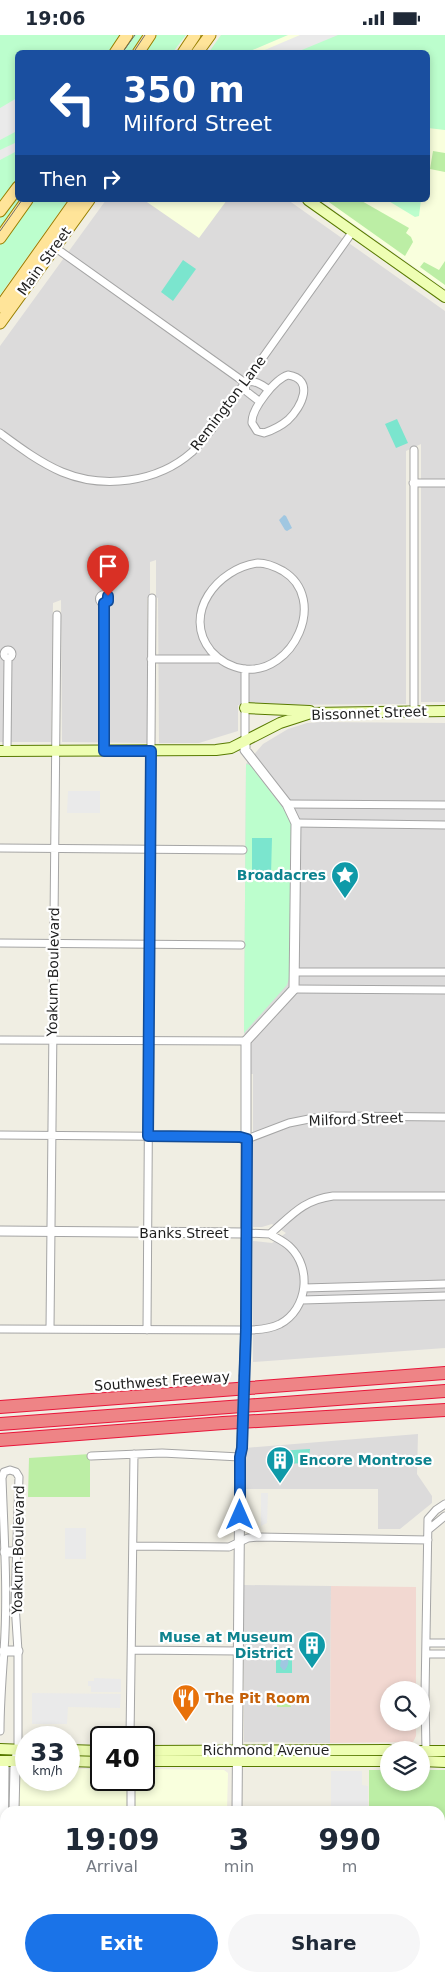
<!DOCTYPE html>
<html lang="en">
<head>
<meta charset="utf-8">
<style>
  body { margin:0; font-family:"DejaVu Sans",sans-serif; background:#f6f6f7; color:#1f2937; height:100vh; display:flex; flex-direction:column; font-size:19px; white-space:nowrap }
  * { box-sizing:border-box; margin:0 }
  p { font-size:16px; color:#747a83 }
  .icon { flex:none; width:28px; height:28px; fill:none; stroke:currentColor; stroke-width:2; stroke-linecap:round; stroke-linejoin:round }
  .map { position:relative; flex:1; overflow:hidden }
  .side { position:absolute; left:0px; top:1771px; width:445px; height:176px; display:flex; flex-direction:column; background:#fff; border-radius:15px 15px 0 0; box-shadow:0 2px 8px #0003 }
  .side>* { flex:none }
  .guide { position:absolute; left:15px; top:15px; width:415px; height:152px; border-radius:8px; box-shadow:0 2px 8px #0003; background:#1a4fa0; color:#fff; overflow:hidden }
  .fabs { position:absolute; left:380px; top:1646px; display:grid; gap:10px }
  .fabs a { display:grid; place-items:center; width:50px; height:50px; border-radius:50%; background:#fff; box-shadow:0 2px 8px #0003; font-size:25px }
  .speed { position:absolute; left:15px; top:1691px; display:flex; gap:10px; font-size:25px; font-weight:700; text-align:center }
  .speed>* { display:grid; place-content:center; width:65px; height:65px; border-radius:50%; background:#fff; box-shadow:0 2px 8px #0003; line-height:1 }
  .speed small { font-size:12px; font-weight:400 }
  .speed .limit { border:2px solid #111; border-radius:8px; background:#fff; color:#111 }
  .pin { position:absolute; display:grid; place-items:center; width:42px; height:42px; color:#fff; margin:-51px -21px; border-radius:50% 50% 50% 0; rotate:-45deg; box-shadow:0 0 5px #0007 }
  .pin .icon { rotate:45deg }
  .me { position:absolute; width:55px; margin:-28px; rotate:0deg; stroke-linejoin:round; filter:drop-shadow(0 0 4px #0008) }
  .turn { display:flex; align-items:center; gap:18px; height:105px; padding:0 25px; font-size:22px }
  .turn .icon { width:65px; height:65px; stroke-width:2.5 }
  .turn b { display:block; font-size:35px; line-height:42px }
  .then { display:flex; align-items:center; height:48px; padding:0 25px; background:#0003; gap:10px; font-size:19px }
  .eta { display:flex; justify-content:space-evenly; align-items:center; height:85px; text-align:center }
  .eta b { font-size:30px; font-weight:800; line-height:35px }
  .cta { display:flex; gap:10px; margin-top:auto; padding:10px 25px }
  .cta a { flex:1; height:58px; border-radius:30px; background:#1a73e8; color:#fff; font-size:20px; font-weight:800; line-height:58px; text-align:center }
  .cta a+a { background:#f6f6f7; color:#1f2937 }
  .status { display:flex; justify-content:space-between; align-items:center; height:35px; padding:0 25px; background:#fff; direction:ltr }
  .status svg { height:14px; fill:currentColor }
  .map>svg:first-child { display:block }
  .residential { fill:#dcdbdb }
  .commercial { fill:#f2d8d1 }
  .education { fill:#f9ffdd }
  .grass { fill:#bceea5 }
  .park { fill:#bcfecd }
  .pitch { fill:#7be5ce }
  .parking { fill:#eaeaea }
  .plaza { fill:#dad7e6 }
  .water { fill:#a0c7e1 }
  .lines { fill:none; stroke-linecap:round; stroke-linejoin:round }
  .minor-casing { stroke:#a5a5a5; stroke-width:9 }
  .tertiary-casing { stroke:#a5a5a5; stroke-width:11 }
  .secondary-casing { stroke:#587a00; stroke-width:12 }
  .primary-casing { stroke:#988000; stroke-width:13 }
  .motorway-casing { stroke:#e8163a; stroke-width:14 }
  .minor { stroke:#fff; stroke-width:7 }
  .tertiary { stroke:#fff; stroke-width:9 }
  .secondary { stroke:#eefeb3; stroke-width:10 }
  .primary { stroke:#ffe499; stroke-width:11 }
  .motorway { stroke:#ee8486; stroke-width:12 }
  .tram { stroke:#6c6c6c; stroke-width:1 }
  .tertiary-bridge-casing { stroke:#a5a5a5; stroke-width:11; stroke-linecap:butt }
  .tertiary-bridge { stroke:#fff; stroke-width:9 }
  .route-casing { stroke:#114b97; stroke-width:12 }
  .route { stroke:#1a73e8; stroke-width:9 }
  .labels { text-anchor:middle; stroke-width:4.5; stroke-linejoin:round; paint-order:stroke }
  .street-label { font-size:14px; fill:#1e1e1e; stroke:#fff }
  .culture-label { font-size:14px; font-weight:bold; fill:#0d838f; stroke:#fff; text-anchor:end }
  .food-label { font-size:14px; font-weight:bold; fill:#c56008; stroke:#fff; text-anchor:start }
</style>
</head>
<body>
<div class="status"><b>19:06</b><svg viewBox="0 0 49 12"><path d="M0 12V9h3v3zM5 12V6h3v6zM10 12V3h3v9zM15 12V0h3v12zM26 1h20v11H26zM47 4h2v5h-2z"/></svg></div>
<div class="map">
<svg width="445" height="1947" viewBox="0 0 445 1947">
  <rect width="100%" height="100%" fill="#f0eee3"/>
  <path class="residential" d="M106,165H288L445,276V667H421V409L406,416V669L238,670V696L199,708H159L158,563L156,562V525L150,527V562L147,563L148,708L62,707L61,565L53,568L51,707H0V311Z
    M322,687L445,688V1313L253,1327V1206L272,1208L286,1198L272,1189L262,1192H253V1039H250V1008L244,998L246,729L263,709L288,694L307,688Z
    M418,1399L417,1439L432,1461V1468L400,1494H378V1454H246L245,1413Z
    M244,1550L331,1551L330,1708L244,1707Z"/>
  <path class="commercial" d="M331,1551L416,1552V1655H389V1688H416V1701L413,1707L330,1708Z"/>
  <path class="education" d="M225,0H445V254L320,165H428V18H212Z
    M144,165H227L199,203Z
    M0,1734H26V1745H69V1734H101V1745H144V1734L224,1735L228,1738L227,1776H5Z
    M26,1943H274V1947H26Z"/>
  <path class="grass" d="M433,116L445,118V137L430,134Z
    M326,165H360L409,193L406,198L411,202L413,207L405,221Z
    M445,226V250L420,232L424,227L439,235Z
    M90,1419V1462H28L29,1423Z
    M277,1662H291V1672H277Z
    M369,1735H389V1748H421V1735H445V1913L440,1912V1776H369Z"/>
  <path class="park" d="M0,0H186L173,17L18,18V165H68L0,260Z
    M221,0H288L248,17H209Z
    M312,0H445V95L428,93V18H274Z
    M387,165H421L419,181L415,182Z
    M246,729L250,730L289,781L291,789L289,943L287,950L244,998Z"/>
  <path class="pitch" d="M183,225L196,234L173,266L161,257Z
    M397,384L408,408L396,413L385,389Z
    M252,803H272L271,840H252Z
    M310,1414L309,1423H312V1425L310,1428L279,1429L278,1416Z
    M276,1616H292V1638H276Z"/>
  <path class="parking" d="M300,0H338L297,17H260Z
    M17,63V96L0,105V73Z
    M17,107V116L0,125V115Z
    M68,756H100V778H67Z
    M261,1458H268L267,1488L261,1491Z
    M65,1493H86V1524H65Z
    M94,1643L121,1644V1657H91V1651H88V1646H94Z
    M32,1658L121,1659L120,1673L68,1672L67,1689H32Z
    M331,1736H362V1750L368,1751V1776H331Z"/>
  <path class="plaza" d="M369,1943H423V1947H369Z"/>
  <path class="water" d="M284,480L286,481L292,493L287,496L285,495L279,485Z
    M282,1619H285C290,1623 289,1630 285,1635H283L280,1631Z"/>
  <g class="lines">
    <g class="minor-casing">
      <path id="minor" d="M53,211L244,347
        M288,340C315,344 302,372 288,385C281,391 273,395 264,398L257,396L252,388C251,374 275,344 288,340Z
        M244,347C255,345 261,349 269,355
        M244,347L246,356L260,367
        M0,398C19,412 39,427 62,437C103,454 157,448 192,417C199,410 205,402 212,394L353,196
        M414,415V676
        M413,448H445
        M258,528C267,528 274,531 283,536C329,564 293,640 244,634C230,632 220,626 211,616C181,579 218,533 258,528Z
        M99.5 564a4.5 4.5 0 1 1 9 0a4.5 4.5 0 1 1-9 0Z
        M4 619a4 4 0 1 1 8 0a4 4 0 1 1-8 0Z
        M151,624H219
        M245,706V634
        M7,716L8,623
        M104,716V568
        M287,769L445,770
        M296,788L445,790
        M0,813L243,815
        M0,908L241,910
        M294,937H445
        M294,954L445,955
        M0,1005L246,1006
        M0,1100L241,1102L247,1104L289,1088L314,1083L335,1081L445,1082
        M246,1198L270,1199C292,1180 303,1165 333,1161H445
        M304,1253L445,1249
        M302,1265L445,1261
        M0,1294L246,1295C258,1295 270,1294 280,1289C308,1274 312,1233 290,1212C284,1206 276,1203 270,1199
        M50,1294L57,580
        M147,1295L152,563
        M91,1421L162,1418L240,1422
        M428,1495L445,1481
        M133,1511L229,1512L248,1503L258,1502L428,1505
        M426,1608H445
        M132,1615L238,1616
        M426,1619H445
        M0,1696C0,1669 2,1643 4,1616C8,1559 4,1500 2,1443L4,1437L10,1435L16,1437L19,1442L15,1569L18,1616V1715
        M130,1702L134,1419
        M426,1718L425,1660L428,1484L436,1475L445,1469
        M131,1776V1745
        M440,1923H445
        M327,1942L329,1947"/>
    </g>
    <g class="tertiary-casing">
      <path id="tertiary" d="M0,1196L246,1198
        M244,1340L246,1295V1006L294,954L296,788L287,769L245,715V706
        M5,1517H16
        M4,1616H18
        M0,1727L4,1732L2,1947
        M14,1776L15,1733L17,1719
        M237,1776L240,1422L242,1413
        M13,1947V1942
        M236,1947V1942"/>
    </g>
    <g class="secondary-casing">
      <path id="secondary" d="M308,165L445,262
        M245,673L310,676
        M0,716L216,715L231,713L280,688L311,678L445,676
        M0,1714L26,1715
        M69,1715L101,1716
        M144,1716L389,1715
        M421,1716H445
        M0,1726H26
        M69,1726L101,1727
        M144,1726H389
        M421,1726L445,1727"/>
    </g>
    <g class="primary-casing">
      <path id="primary" d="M115,18L127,0
        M138,18L150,0
        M183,18L195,0
        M197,18L210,0
        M0,176L18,152
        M0,203L27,165
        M0,272L76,165
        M0,288L89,165"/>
    </g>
    <g class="motorway-casing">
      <path id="motorway" d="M0,1372L445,1338
        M0,1389L445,1356
        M0,1405L223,1388L445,1375"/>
    </g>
    <use href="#minor" class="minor"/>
    <use href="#tertiary" class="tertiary"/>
    <use href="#secondary" class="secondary"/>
    <use href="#primary" class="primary"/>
    <use href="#motorway" class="motorway"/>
    <path class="tram" d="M122,18L135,0
      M133,18L145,0
      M0,196L22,165"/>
    <g class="tertiary-bridge-casing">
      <path id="tertiary-bridge" d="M242,1413L244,1340"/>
    </g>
    <use href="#tertiary-bridge" class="tertiary-bridge"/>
  </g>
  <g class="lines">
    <g class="route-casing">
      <path id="route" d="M108,561V566L104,568V716H151L148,1101L240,1102L247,1104L246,1295L242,1413L240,1422V1480"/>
    </g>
    <use href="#route" class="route"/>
  </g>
  <defs>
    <g id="sight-pin" transform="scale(1.4375)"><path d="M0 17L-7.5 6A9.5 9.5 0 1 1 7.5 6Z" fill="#0f9aa8" stroke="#fff"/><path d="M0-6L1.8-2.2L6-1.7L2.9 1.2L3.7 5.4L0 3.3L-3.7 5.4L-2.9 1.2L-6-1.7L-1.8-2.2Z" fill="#fff"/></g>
    <g id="building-pin" transform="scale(1.4375)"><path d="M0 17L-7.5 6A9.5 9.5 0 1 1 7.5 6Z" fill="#0f9aa8" stroke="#fff"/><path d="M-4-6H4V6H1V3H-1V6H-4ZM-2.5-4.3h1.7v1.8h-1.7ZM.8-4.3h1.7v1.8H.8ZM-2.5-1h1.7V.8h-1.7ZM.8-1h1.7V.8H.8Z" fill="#fff"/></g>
    <g id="restaurant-pin" transform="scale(1.4375)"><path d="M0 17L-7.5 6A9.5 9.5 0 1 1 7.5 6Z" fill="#e8710a" stroke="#fff"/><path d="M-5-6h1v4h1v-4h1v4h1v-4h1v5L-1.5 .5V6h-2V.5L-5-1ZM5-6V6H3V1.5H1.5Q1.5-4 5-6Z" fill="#fff"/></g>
  </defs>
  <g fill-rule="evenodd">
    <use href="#sight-pin" x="345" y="840"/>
    <use href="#building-pin" x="280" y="1425"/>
    <use href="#building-pin" x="312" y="1610"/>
    <use href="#restaurant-pin" x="186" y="1663"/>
  </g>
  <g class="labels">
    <g class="street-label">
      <text transform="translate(44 226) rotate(-54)" y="5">Main Street</text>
      <text transform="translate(228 368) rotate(-53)" y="5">Remington Lane</text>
      <text transform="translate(369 678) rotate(-2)" y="5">Bissonnet Street</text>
      <text transform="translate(53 937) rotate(-89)" y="5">Yoakum Boulevard</text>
      <text transform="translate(356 1084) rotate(-2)" y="5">Milford Street</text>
      <text x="184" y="1203">Banks Street</text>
      <text transform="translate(162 1346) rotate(-4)" y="5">Southwest Freeway</text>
      <text transform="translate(18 1515) rotate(-89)" y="5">Yoakum Boulevard</text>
      <text x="266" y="1720">Richmond Avenue</text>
    </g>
    <g class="culture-label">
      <text x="326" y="845">Broadacres</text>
      <text x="299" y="1430" text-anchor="start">Encore Montrose</text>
      <text x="293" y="1607">Muse at Museum<tspan x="293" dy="16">District</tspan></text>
    </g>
    <g class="food-label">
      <text x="205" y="1668">The Pit Room</text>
    </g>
  </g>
</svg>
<div class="fabs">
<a><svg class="icon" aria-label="search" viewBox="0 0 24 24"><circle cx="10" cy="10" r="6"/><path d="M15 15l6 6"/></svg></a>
<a><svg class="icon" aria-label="layers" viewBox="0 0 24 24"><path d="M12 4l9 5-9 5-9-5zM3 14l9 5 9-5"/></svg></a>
</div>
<div class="speed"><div>33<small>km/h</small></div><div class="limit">40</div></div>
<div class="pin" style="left:108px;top:561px;background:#d93025"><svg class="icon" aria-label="arrive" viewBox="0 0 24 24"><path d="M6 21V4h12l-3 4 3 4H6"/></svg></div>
<svg class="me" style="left:240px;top:1480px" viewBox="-20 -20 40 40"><path d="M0-17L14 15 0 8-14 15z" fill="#1a73e8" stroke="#fff" stroke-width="4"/></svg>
<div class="guide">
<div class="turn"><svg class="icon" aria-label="left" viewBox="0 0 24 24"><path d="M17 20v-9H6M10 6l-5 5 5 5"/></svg><div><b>350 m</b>Milford Street</div></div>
<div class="then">Then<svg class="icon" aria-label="right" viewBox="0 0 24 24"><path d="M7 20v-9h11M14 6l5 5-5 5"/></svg></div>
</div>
<section class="side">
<div class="eta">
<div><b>19:09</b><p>Arrival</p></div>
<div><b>3</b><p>min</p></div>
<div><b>990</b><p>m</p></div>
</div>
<div class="cta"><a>Exit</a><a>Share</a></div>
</section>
</div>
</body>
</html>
